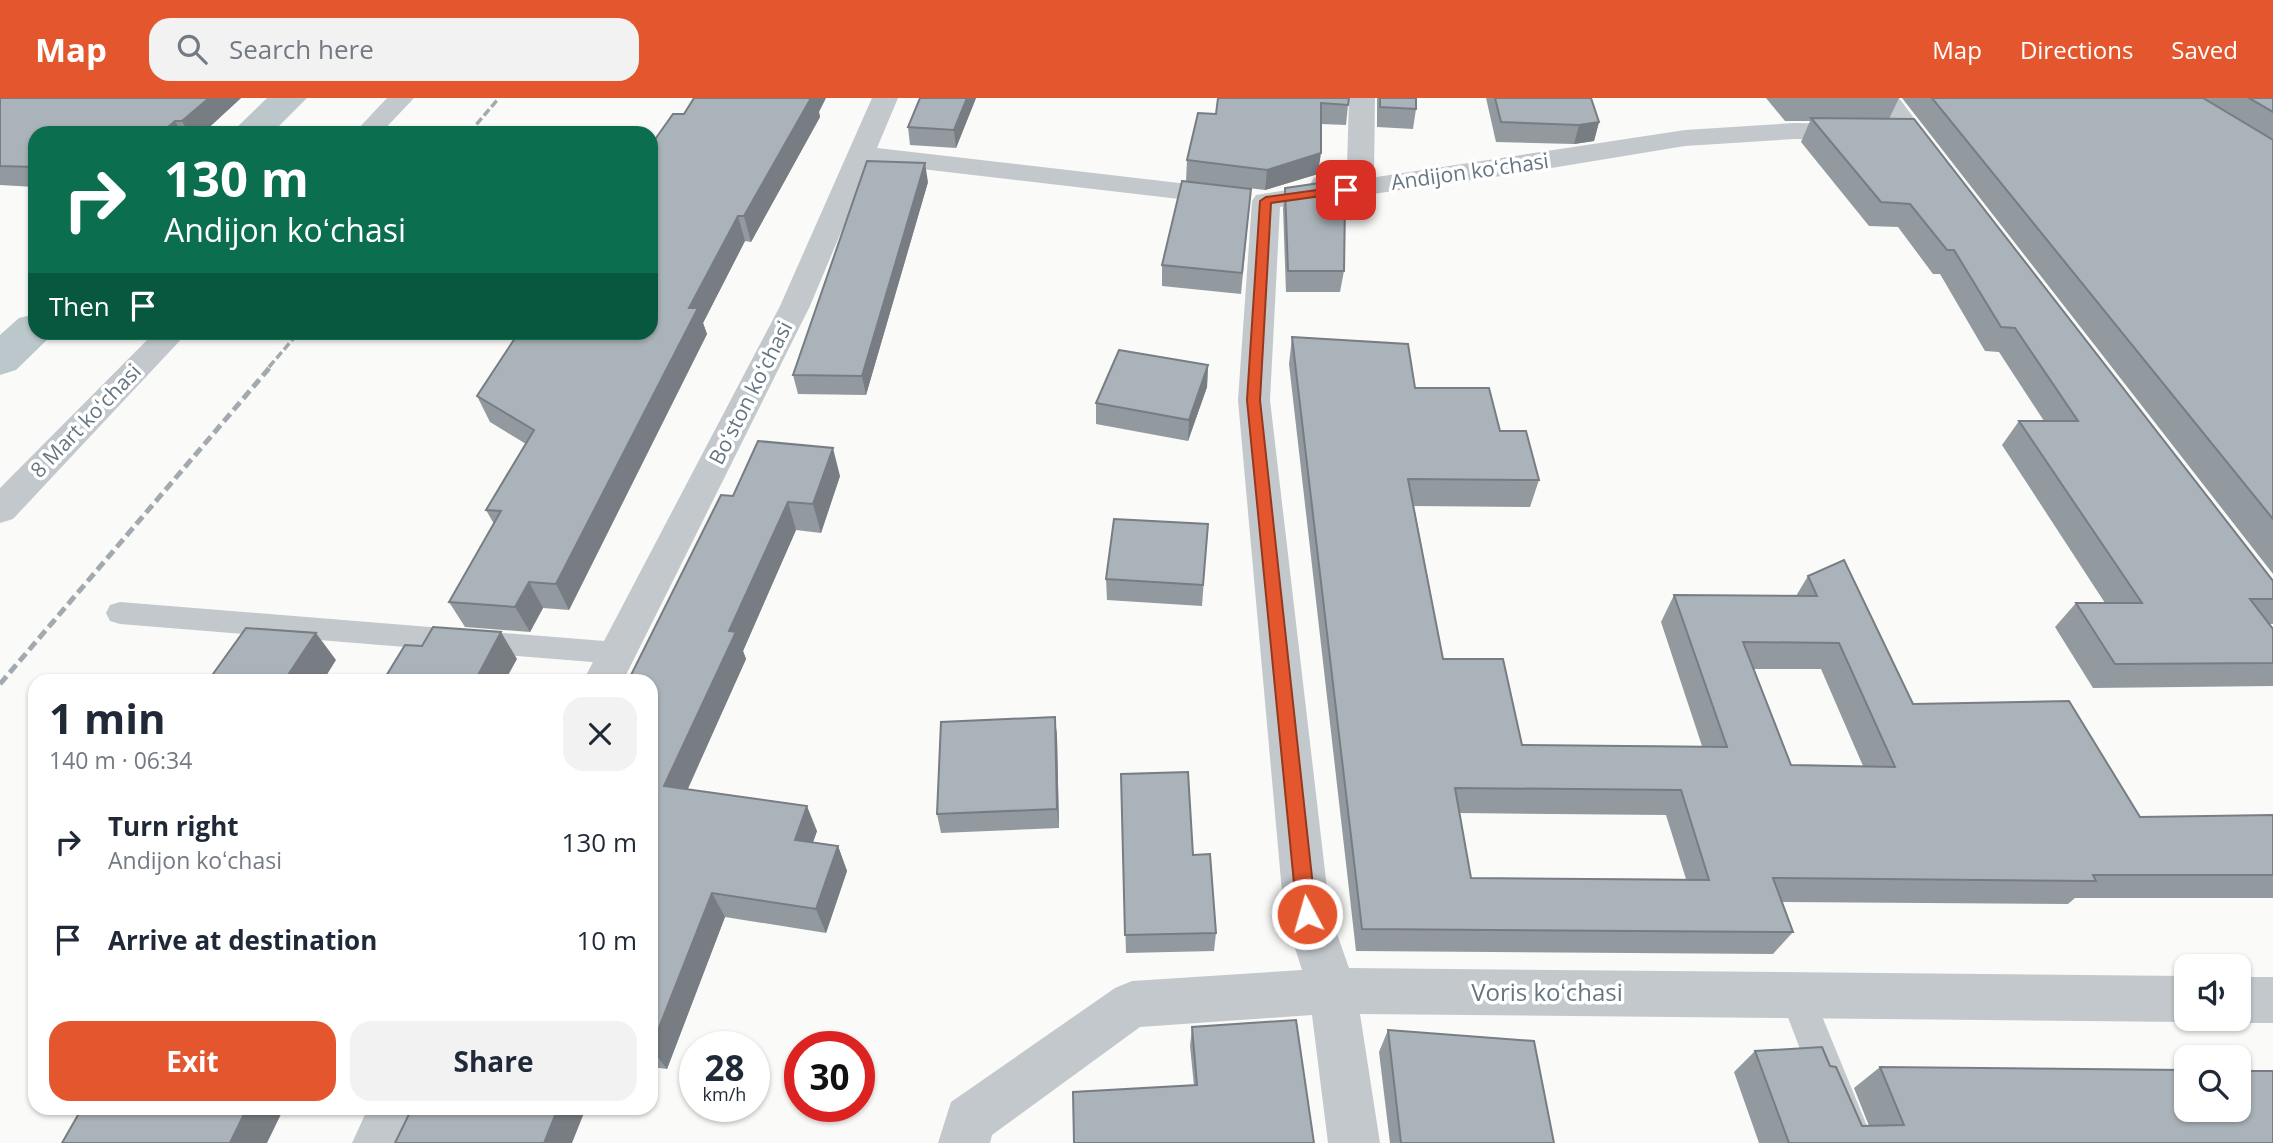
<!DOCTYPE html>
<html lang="en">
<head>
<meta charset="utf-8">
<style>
  body { margin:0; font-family:"Open Sans",sans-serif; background:#f2f2f3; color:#1f2937; height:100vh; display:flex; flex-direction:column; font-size:26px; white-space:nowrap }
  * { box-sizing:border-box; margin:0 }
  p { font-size:23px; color:#747a83 }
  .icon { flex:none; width:38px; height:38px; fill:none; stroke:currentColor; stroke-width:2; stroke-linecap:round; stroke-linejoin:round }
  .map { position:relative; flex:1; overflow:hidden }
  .drawer { position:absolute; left:28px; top:576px; width:630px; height:441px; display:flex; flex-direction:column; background:#fff; border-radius:21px; box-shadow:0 2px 5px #0004 }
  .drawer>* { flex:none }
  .top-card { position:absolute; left:28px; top:28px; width:630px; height:214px; border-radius:21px; box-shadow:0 2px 5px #0004; background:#0b6e4f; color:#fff; overflow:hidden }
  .buttons { position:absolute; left:2174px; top:856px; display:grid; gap:14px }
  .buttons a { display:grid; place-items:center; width:77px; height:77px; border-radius:14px; background:#fff; box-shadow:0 2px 5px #0004; font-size:35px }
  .speed { position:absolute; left:679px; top:933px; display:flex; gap:14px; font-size:35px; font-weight:700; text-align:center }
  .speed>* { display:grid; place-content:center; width:91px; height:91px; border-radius:50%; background:#fff; box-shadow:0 2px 5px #0004; line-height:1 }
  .speed small { font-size:18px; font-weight:400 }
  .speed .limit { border:10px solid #d22; background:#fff; color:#111 }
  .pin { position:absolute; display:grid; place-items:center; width:60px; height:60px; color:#fff; margin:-30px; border-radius:14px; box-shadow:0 4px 10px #0006 }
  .me { position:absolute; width:77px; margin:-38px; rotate:354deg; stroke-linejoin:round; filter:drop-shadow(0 0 5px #0008) }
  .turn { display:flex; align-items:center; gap:24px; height:147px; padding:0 21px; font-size:32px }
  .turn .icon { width:91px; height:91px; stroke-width:2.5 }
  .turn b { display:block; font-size:49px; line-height:60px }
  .then { display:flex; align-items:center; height:66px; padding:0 21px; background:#0003; gap:14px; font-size:26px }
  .round { display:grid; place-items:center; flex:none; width:74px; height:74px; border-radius:21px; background:#f2f2f3 }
  .headline { display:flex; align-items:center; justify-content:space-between; height:119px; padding:0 21px }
  h1 { font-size:42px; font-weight:700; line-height:52px }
  .cta { display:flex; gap:14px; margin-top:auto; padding:14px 21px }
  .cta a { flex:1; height:80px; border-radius:21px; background:#e4572e; color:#fff; font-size:28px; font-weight:700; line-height:80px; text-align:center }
  .cta a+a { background:#f2f2f3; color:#1f2937 }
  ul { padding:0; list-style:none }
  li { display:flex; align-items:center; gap:21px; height:98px; padding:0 21px }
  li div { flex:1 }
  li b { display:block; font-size:26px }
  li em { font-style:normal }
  header { display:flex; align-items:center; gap:42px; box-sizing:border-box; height:98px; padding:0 35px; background:#e4572e; color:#fff }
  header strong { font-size:33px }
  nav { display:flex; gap:38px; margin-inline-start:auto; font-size:24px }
  .search { width:490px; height:63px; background:#f2f2f3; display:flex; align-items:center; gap:18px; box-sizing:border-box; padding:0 24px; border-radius:21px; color:#747a83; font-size:26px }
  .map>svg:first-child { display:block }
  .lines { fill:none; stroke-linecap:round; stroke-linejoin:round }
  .canal { fill:#bbc7cb; fill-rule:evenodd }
  .service { fill:#c3c8cc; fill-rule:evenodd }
  .minor { fill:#c3c8cc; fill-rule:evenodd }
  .rail-far1 { stroke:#a2aab0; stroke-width:3.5; stroke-dasharray:8 3.5; stroke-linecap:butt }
  .rail { stroke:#a2aab0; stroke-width:5; stroke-dasharray:10 5; stroke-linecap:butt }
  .wall { fill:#929a9f; fill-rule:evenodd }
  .shaded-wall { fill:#777d82 }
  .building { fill:#aab3b9; stroke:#777d82; stroke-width:2; fill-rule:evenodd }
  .route { fill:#e4572e; stroke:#94391e; stroke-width:2 }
  .labels { text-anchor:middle; stroke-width:7; stroke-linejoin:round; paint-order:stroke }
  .street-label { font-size:21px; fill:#657683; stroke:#fff }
  .near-street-label { font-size:24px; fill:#657683; stroke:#fff }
</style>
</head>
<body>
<header>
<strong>Map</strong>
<div class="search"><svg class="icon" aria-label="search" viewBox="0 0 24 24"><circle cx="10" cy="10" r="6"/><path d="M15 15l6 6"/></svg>Search here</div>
<nav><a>Map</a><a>Directions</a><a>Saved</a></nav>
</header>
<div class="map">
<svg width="2273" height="1045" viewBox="0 0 2273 1045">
  <rect width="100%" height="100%" fill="#fafaf8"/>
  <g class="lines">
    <path class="canal" d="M267,0H307L272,35H231Z
      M35,216V234H55L16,272L0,277V237L19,220Z"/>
    <path class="service" d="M120,504L617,544L627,547L631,555L627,563L617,566L120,526L110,523L106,515L110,507Z
      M1796,879L1808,884L1874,1045H1836L1779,896L1784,884Z"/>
    <path class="minor" d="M387,0H414L381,35H354Z
      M872,0H898L877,50L1231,91L1241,93L1245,99L1241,105L1231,107L870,65L810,208L623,583H583L780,208Z
      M1349,0H1375L1374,75L1370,80L1685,32L1794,25L1858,26L1867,28L1871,34L1867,40L1858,42L1794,41L1685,48L1508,77L1280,109L1270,302L1330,816L1349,870L2186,878V920H2195L2186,924L1360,916L1380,1045H1328L1312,917L1140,929L992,1037L990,1045H938L951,1004L1115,890L1132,883L1302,872L1284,816L1238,302L1252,103L1256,97L1312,88L1310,86L1314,80L1347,70Z
      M1873,0H1899L1946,63L1942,69L1933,71L1924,69Z
      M155,234H188L13,421L0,425V390Z
      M2238,879H2273V925H2238L2226,920H2238Z
      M368,1010H420L405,1045H352Z"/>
    <path class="rail-far1" d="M469,35L499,0
      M269,269L299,234"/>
    <path class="rail" d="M0,586L271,268"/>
  </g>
  <path class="wall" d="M0,0H241L203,35H35V89L0,87Z
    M976,0L956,50L910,47L908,29Z
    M1218,0L1348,7L1346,27L1321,26L1318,76L1265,92L1186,83L1187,62L1216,16Z
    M1377,0H1416V11L1413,31L1377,29Z
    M1486,0H1591L1599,24L1594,43L1574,46L1496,44Z
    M1766,0H1899L1889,21L2273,483V526H2269L2273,531V588L2093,590L2055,529L2076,505H2105L2002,347L2019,323H2044L1999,254L1985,253L1940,176H1933L1898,129L1869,128L1801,44L1810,23H1785Z
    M1902,0H2273V476Z
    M819,14L820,19L751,144L745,143L703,225L707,236L569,512L543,510L530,534L465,529L449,504L494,426L486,412L526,346L490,324L477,298L684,16Z
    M928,84L866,297L798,296L793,277Z
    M1285,90L1320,102L1344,173L1340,194H1286L1283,111Z
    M1249,112L1241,196L1162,188V167Z
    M1292,239L1415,290L1500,333L1539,382L1530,409L1414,408L1443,561L1522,647L1702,648L1661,524L1674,497L1796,498L1808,478L1913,606L2140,719L2273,717V800H2075L2068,806L1782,804L1793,834L1773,856L1356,853L1289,266ZM1754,571H1821L1863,668L1791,667ZM1459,715L1666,717L1686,781L1471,780Z
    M1208,267L1207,289L1188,343L1096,326V305Z
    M840,378L821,435L796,432L743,553L746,561L688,691L817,733L813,744L838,748L847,773L826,835L725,819L667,971L651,969V583L733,398Z
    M1208,426L1202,508L1107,502L1106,481Z
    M1055,619L1057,639L1059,730L941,735L937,716Z
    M1121,676L1193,757L1216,835L1214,853L1126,855Z
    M1192,929L1314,1045L1194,988L1190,948Z
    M1388,932L1554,1045H1390L1379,954Z
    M1755,953L1830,968L1862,1028H1869L1854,990L1880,969L2273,1045H1759L1734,974Z"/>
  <path class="shaded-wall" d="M209,0H241L203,35H189L182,23Z
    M811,0H826L819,14L820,19L751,144L744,118Z
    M967,0H976L956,50L954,32Z
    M175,23L182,35H161Z
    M1599,24L1594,43L1574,46L1579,27Z
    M1321,55L1318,76L1265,92L1267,72Z
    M925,65L928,84L866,297L862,278Z
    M738,118L745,143L703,225L707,236L569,512L556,486L689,210Z
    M1208,267L1207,289L1188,343L1189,322Z
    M833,350L840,378L821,435L813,406Z
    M788,404L796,432L743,553L746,561L677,714L664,688L729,533Z
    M529,484L543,510L530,534L515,509Z
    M501,534L517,561L505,583H475Z
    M316,535L336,562L323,583H284Z
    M1055,619L1057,639L1059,730L1057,711Z
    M807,708L817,733L805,767L795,742Z
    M838,748L847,773L826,835L816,811Z
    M712,795L725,819L667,971L651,950Z
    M247,1010H284L267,1045H230Z
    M558,1010H586L572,1045H544Z"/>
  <path class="building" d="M0,0H209L182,23H175L161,35H35V69L0,68Z
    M694,0H811L744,118H738L689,210H698L556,486L529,484L515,509L449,504L501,413L486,412L534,332L477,298L519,234H651V47L673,16H684Z
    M920,0H967L954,32L908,29Z
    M1218,0H1349L1348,7L1321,5V55L1267,72L1187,62L1198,15L1216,16Z
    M1380,0H1416V11L1380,9Z
    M1495,0H1591L1599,24L1579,27L1501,24Z
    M1932,0H2203L2273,42V421Z
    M2249,0H2273V14Z
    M1811,20L1914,21L2273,483V501H2250L2273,531V565L2115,566L2076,505H2142L2019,323H2078L2015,230L2001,229L1954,152H1947L1910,106L1881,104Z
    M867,63L925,65L862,278L793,277Z
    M1182,83L1251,91L1242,175L1162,167Z
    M1320,85V102L1345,104L1344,173H1288L1285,90Z
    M1292,239L1408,246L1415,290H1489L1500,333H1526L1539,382L1408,381L1443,561H1503L1522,647L1727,649L1674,497L1817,498L1808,478L1844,462L1913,606L2069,603L2140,719L2273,717V777H2093L2096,783L1773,780L1793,834L1362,831ZM1743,544L1839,545L1895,669L1791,667ZM1455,690L1681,692L1709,782L1471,780Z
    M1119,252L1208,267L1189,322L1096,305Z
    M758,343L833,350L813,406L788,404L729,533L736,534L664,688L807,708L795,742L838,748L816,811L712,795L651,950V583H628L721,397L733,398Z
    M1114,421L1208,426L1203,487L1106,481Z
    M433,529L501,534L475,583H383L405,547L422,548Z
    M246,530L316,535L284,583H208Z
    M1055,619L1057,711L937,716L941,624Z
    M1188,674L1193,757L1210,756L1216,835L1125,837L1121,676Z
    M1296,922L1314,1045H1074L1073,994L1197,987L1192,929Z
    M1388,932L1534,943L1554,1045H1401Z
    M1822,949L1830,968L1836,969L1862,1028L1904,1027L1880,969L2186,972V1012H2238V973H2273V1045H1789L1755,953Z
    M82,1010H247L230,1045H62Z
    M412,1010H558L544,1045H395Z"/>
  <path class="route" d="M1346,88L1352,92L1350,94L1271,105L1260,302L1316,816L1313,822L1307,825L1300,822L1297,816L1247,302L1260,103L1266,99Z"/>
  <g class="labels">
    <g class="street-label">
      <text transform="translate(1470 74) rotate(-8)" y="7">Andijon koʻchasi</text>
      <text transform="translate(751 295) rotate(-63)" y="7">Boʻston koʻchasi</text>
      <text transform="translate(86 323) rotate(-46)" y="7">8 Mart koʻchasi</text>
    </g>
    <g class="near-street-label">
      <text x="1547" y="903">Voris koʻchasi</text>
    </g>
  </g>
</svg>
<div class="buttons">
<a><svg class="icon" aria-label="sound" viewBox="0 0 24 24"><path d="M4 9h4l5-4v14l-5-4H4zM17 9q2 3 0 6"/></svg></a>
<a><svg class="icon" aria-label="search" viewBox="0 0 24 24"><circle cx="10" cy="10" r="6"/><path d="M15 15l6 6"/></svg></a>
</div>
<div class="speed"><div>28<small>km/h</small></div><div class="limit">30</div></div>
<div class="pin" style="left:1346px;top:92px;background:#d93025"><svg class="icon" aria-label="arrive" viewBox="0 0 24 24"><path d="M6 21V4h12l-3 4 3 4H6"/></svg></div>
<svg class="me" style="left:1307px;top:816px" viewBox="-20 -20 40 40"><circle r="17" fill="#e4572e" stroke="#fff" stroke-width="3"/><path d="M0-11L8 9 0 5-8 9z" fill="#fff"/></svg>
<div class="top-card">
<div class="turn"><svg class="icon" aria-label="right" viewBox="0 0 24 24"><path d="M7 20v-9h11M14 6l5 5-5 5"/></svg><div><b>130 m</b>Andijon koʻchasi</div></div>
<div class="then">Then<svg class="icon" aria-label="arrive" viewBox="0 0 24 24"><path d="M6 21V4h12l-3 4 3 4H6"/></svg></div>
</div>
<section class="drawer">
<div class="headline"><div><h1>1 min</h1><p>140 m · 06:34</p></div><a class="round"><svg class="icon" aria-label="close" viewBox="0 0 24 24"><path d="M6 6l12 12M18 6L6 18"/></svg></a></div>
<ul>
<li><svg class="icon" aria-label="right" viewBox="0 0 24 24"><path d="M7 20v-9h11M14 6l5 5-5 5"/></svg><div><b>Turn right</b><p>Andijon koʻchasi</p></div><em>130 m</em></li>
<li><svg class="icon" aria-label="arrive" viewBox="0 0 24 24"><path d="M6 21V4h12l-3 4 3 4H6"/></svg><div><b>Arrive at destination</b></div><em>10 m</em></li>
</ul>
<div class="cta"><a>Exit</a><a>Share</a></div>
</section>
</div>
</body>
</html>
